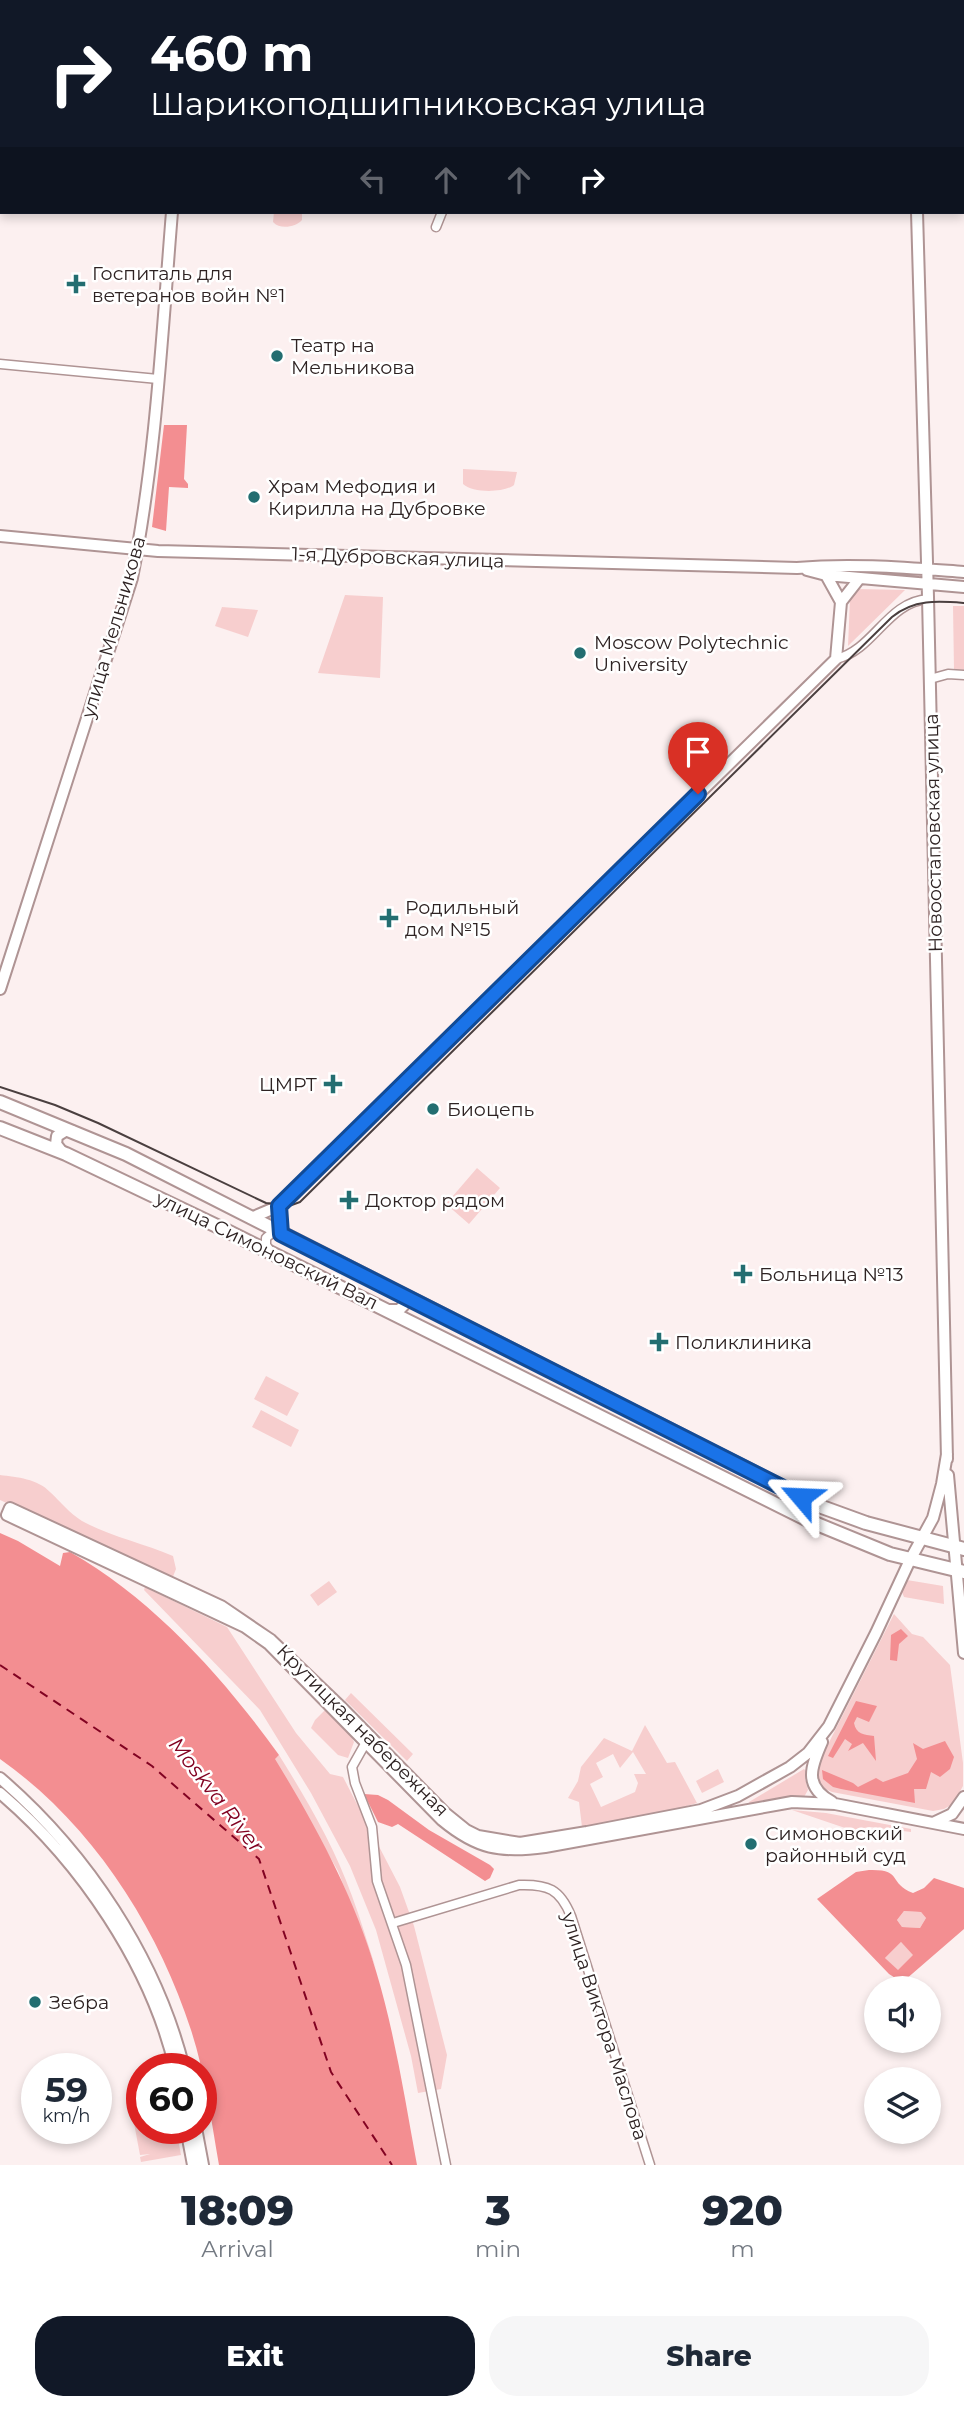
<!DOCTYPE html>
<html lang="en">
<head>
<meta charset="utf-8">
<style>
  body { margin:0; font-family:Montserrat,sans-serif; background:#f6f6f7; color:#1f2937; height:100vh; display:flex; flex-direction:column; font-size:26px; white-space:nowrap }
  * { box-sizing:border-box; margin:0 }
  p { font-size:23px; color:#747a83 }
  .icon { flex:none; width:38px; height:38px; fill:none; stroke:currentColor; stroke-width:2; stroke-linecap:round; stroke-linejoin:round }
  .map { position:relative; height:2165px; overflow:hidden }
  .details { display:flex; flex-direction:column; background:#fff; flex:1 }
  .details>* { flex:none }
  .top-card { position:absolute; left:0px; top:0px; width:964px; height:214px; box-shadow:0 4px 10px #0003; background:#111827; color:#fff; overflow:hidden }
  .tools { position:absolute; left:864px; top:1976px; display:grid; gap:14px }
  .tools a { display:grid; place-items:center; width:77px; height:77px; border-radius:50%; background:#fff; box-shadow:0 4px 10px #0003; font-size:35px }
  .speed { position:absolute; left:21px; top:2053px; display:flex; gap:14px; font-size:35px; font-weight:700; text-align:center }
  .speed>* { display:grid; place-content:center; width:91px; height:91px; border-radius:50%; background:#fff; box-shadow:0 4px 10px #0003; line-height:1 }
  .speed small { font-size:18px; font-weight:400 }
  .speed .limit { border:10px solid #d22; background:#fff; color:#111 }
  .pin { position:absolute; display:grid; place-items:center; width:60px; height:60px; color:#fff; margin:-72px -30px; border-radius:50% 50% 50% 0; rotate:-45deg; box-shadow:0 0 7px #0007 }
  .pin .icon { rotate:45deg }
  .me { position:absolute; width:77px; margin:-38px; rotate:296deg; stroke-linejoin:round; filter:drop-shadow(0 0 5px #0008) }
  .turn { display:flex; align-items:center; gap:24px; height:147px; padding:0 35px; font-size:32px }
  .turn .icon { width:91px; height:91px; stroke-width:2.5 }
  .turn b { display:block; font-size:49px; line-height:60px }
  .lanes { display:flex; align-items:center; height:66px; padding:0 35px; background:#0003; justify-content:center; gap:35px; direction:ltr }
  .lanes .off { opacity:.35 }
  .eta { display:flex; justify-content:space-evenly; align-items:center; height:119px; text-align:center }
  .eta b { font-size:42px; font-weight:800; line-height:49px }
  .primary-button { display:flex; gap:14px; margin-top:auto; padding:14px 35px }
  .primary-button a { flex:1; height:80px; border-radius:28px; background:#111827; color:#fff; font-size:28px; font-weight:800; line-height:80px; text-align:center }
  .primary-button a+a { background:#f6f6f7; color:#1f2937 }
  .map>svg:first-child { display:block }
  .green { fill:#f7cece; fill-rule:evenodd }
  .forest { fill:#f38e91; fill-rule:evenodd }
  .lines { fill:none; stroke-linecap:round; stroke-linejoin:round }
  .ferry { stroke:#820322; stroke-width:2; stroke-dasharray:9 7; stroke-linecap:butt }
  .street-casing { stroke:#af9494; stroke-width:11 }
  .secondary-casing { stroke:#af9494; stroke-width:14 }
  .primary-casing { stroke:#af9494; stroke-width:16 }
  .street { stroke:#fff; stroke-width:8 }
  .secondary { stroke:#fff; stroke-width:10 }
  .primary { stroke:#fff; stroke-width:12 }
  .tram { stroke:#4a3f3f; stroke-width:2 }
  .route-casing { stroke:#114b97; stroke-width:18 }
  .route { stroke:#1a73e8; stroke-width:12 }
  .poi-dot { fill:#236e71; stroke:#fff; stroke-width:2.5 }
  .labels { text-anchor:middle; stroke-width:5; stroke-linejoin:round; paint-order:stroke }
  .poi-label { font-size:19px; fill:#2e2323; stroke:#fff; text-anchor:start }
  .street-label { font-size:19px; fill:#2e2323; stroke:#fff }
  .water-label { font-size:21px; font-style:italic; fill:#820322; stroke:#fff }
</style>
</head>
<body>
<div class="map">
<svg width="964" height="2165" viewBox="0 0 964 2165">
  <rect width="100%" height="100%" fill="#fcf0f0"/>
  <path class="green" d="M274,212L302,214V220C296,227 280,230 273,222Z
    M463,469L517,472L514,485C504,493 472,493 463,484Z
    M856,589L905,590L848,646L850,599Z
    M345,595L383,597L380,678L318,673Z
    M953,606H964V671L954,670Z
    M222,607L258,610L248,637L215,626Z
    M477,1168L500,1188L469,1224L446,1204Z
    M266,1376L299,1393L287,1416L254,1399Z
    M261,1410L299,1430L291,1447L252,1427Z
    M0,1475C17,1477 38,1479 50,1492C61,1502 69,1513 82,1521C111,1537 143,1543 173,1556L176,1569L172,1579L0,1500Z
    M907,1580L943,1586L944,1604L904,1597L901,1590Z
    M329,1581L337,1592L318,1606L310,1595Z
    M145,1587L227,1627L296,1733L330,1774L343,1777L400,1887L414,1926L447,2055L441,2089L418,2093L411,2056L376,1930L350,1866L311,1793L260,1710L144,1590Z
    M894,1614L912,1634L923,1637L950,1665L963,1763V1786L953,1804L944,1809L933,1811L832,1792C821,1788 816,1781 815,1770Z
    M351,1693L413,1754L407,1761L345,1700Z
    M326,1709L350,1734L354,1742L348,1758L338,1755L311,1728L315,1720Z
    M645,1725L667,1763L675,1762L697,1803L673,1810L582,1827L579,1802L568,1798L578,1781L581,1767L604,1738L632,1751ZM633,1752L646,1774H634L638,1783L635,1792L601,1807L590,1784L603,1777L596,1763L613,1754L620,1768Z
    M279,1755C307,1800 334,1846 352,1896C361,1920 368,1945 376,1969L338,1871L274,1759Z
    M718,1769L724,1782L702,1793L696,1781Z
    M804,1769L806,1771L805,1777L808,1790L804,1797L750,1806L749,1802Z
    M792,1810L826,1813L911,1829V1832L870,1827L851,1830Z
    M904,1911L921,1912L926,1918L920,1928L902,1927L897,1920Z
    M901,1942L914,1955L898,1971L885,1958Z
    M142,2115V2128H158L159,2136L174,2131V2128H176L181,2155L141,2162L140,2157L150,2154L140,2155L134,2123Z"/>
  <path class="forest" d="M164,425H187L184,479L188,484V488L169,487L166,531L152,527Z
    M0,1533L18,1541L60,1566L63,1553L70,1552C154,1600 223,1677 279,1755L275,1759C316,1826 354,1896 376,1971C395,2034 405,2100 417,2165H219C211,2119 205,2073 191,2030C157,1925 91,1823 0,1759Z
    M901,1629L908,1636L899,1644L897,1661L890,1660L891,1635Z
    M856,1701L877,1706L869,1722L857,1717L854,1723C856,1734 864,1735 874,1736L876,1761L863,1743L848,1751L852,1744L845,1739L833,1758L828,1756Z
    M945,1741L954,1757L950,1769L940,1777L931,1772L926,1789H914L915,1803L841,1789L833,1787L823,1779L822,1770L853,1783L858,1787L876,1778L883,1782L908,1773L917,1759L913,1743L923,1749Z
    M364,1794L378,1795L388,1800L429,1830L490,1865L494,1869L490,1878L485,1881L398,1824L392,1827L378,1822Z
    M869,1870C904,1869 887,1883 913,1893L924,1888L934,1878L964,1888V1929L905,1980L900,1981L889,1974L817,1899L856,1872ZM904,1911L921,1912L926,1918L920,1928L902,1927L897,1920ZM901,1942L913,1955L898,1970L885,1958Z"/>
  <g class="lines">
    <path class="ferry" d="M0,1665L152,1766L259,1859L331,2072L392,2165"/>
    <g class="street-casing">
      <path id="street" d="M524,2L525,0
        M0,93L2,98
        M436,227L442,212
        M0,364L158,379
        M836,659C874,650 887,602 928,599
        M930,679L948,674L964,675
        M270,1251L266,1245V1238L273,1232L278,1233
        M365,1744L352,1767L355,1783L372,1827L377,1881L406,1965L446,2165
        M393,1923L519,1885C548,1884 560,1889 571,1916L650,2165"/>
    </g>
    <g class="secondary-casing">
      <path id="secondary" d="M912,0V2
        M189,2L190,0
        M917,212L928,597L947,1459
        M0,536L158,551L797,568C853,563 908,568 964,572
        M807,570L826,575L964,587
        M826,575L841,602
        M0,989L132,578C156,458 162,334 172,212
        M63,1153L56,1144L57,1136L65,1131H72
        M279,1206L281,1234
        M251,1218L279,1206L836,659L841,602L859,579
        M389,1310H399L404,1305L405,1298L399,1292
        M947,1454L942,1484L933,1518L910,1560L876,1633L829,1726L808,1753L790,1767L738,1796L701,1810L587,1832L520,1843L478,1836L466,1830L445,1813L340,1706L271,1640L221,1606L10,1508L7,1515L245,1627L269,1644L442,1820C477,1849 500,1853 545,1847L792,1802L835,1804L964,1829
        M948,1475L964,1653
        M822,1742C811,1767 803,1786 832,1802
        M0,1778C87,1853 156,1957 184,2068
        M0,1793C80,1861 151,1965 175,2068
        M935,1822L952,1814L964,1797
        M186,2128L193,2165
        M196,2128L203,2165"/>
    </g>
    <g class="primary-casing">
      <path id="primary" d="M0,1102L126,1154L822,1507L866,1523L964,1549
        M0,1128L66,1154L221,1228L812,1522L890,1554L964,1572"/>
    </g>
    <use href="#street" class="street"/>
    <use href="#secondary" class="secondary"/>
    <use href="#primary" class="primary"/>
    <path class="tram" d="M0,1087L55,1105L98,1123L266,1203L289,1206L300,1202L892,617C914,599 938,601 964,603"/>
  </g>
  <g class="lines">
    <g class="route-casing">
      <path id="route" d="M698,794L279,1206L281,1234L801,1497"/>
    </g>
    <use href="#route" class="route"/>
  </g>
  <g class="poi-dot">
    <path d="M72.5 273.5h7v7h7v7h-7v7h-7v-7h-7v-7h7z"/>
    <circle cx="277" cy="356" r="7"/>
    <circle cx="254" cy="497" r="7"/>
    <circle cx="580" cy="653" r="7"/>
    <path d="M385.5 907.5h7v7h7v7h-7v7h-7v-7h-7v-7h7z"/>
    <path d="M329.5 1073.5h7v7h7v7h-7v7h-7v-7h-7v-7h7z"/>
    <circle cx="433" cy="1109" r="7"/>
    <path d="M345.5 1189.5h7v7h7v7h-7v7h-7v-7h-7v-7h7z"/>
    <path d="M739.5 1263.5h7v7h7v7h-7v7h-7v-7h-7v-7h7z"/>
    <path d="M655.5 1331.5h7v7h7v7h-7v7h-7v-7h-7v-7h7z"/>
    <circle cx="751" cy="1844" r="7"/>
    <circle cx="35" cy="2002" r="7"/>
  </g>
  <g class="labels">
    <g class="poi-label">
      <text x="92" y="280">Госпиталь для<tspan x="92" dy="22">ветеранов войн №1</tspan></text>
      <text x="291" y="352">Театр на<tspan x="291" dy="22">Мельникова</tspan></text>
      <text x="268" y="493">Храм Мефодия и<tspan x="268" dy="22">Кирилла на Дубровке</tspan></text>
      <text x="594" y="649">Moscow Polytechnic<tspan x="594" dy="22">University</tspan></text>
      <text x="405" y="914">Родильный<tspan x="405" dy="22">дом №15</tspan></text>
      <text x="317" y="1091" text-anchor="end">ЦМРТ</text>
      <text x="447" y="1116">Биоцепь</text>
      <text x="365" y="1207">Доктор рядом</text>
      <text x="759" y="1281">Больница №13</text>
      <text x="675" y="1349">Поликлиника</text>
      <text x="765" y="1840">Симоновский<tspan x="765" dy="22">районный суд</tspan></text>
      <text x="49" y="2009">Зебра</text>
    </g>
    <g class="street-label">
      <text transform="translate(398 557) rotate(2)" y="7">1-я Дубровская улица</text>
      <text transform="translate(113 627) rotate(-74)" y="7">улица Мельникова</text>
      <text transform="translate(933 833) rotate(-91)" y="7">Новоостаповская улица</text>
      <text transform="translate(267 1250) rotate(26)" y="7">улица Симоновский Вал</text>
      <text transform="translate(363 1730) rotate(45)" y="7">Крутицкая набережная</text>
      <text transform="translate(605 2026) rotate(72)" y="7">улица Виктора Маслова</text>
    </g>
    <g class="water-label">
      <text transform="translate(216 1795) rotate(52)" y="7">Moskva River</text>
    </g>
  </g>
</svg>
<div class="tools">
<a><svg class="icon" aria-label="sound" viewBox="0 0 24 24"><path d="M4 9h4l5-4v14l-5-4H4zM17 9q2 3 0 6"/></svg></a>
<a><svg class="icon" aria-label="layers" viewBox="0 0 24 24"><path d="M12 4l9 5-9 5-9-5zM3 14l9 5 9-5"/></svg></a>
</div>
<div class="speed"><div>59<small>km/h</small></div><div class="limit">60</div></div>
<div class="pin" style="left:698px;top:794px;background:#d93025"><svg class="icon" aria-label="arrive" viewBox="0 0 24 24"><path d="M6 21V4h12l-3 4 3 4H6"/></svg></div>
<svg class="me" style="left:801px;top:1497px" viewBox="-20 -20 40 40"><path d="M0-17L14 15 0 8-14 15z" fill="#1a73e8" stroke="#fff" stroke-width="4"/></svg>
<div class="top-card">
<div class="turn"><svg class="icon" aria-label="right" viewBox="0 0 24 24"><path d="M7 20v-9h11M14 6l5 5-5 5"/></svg><div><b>460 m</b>Шарикоподшипниковская улица</div></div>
<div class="lanes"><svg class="icon off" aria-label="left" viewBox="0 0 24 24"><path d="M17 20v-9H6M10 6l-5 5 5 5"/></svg><svg class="icon off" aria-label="ahead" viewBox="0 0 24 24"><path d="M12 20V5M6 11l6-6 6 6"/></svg><svg class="icon off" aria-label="ahead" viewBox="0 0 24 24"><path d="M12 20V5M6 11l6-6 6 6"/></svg><svg class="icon" aria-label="right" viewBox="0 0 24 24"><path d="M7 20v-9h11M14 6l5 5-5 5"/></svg></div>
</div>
</div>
<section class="details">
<div class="eta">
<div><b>18:09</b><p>Arrival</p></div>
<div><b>3</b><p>min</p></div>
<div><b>920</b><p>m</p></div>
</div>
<div class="primary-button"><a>Exit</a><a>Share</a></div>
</section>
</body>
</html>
